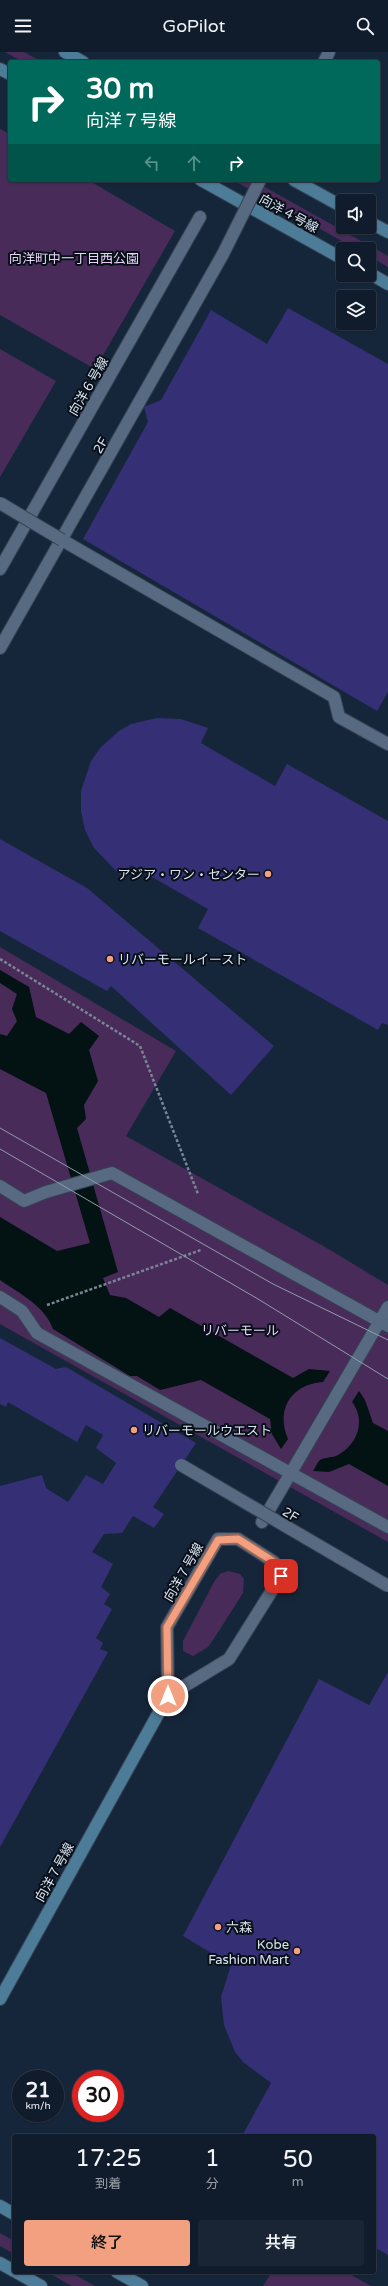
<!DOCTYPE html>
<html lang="ja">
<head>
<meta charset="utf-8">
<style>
  body { margin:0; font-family:"Varela Round","Noto Sans JP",sans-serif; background:#192534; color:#f1f3f6; height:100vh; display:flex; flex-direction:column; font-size:15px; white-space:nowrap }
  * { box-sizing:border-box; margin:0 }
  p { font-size:13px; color:#9ca1a9 }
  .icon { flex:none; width:22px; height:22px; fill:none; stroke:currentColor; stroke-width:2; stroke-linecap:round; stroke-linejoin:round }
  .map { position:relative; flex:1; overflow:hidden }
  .drawer { position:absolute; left:12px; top:2082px; width:364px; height:140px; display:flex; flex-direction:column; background:#101c2c; border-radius:4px; box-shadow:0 1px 3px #0004,0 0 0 1px #303a48 }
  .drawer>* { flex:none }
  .guide { position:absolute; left:8px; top:8px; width:372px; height:122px; border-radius:4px; box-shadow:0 1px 3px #0004,0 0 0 1px #303a48; background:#00695c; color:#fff; overflow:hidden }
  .tools { position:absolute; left:336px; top:142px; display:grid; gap:8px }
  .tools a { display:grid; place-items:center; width:40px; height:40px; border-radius:4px; background:#101c2c; box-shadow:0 1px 3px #0004,0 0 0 1px #303a48; font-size:20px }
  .speed { position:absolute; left:12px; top:2018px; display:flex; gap:8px; font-size:20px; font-weight:700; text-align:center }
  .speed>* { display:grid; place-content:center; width:52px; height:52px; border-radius:50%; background:#101c2c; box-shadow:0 1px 3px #0004,0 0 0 1px #303a48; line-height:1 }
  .speed small { font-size:10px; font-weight:400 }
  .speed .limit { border:6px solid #d22; background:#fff; color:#111 }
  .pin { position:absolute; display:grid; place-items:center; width:34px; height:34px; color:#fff; margin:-17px; border-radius:8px; box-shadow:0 2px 6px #0006 }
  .me { position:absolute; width:44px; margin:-22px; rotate:0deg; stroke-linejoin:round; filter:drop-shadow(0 0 3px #0008) }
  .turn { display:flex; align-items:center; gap:14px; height:84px; padding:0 12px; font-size:18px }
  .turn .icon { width:52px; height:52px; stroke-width:2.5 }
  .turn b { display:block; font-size:28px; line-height:34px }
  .lanes { display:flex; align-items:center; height:38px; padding:0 12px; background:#0003; justify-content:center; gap:20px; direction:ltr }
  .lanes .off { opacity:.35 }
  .eta { display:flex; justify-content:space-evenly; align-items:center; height:68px; text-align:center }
  .eta b { font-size:24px; font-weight:600; line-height:28px }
  .button { display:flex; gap:8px; margin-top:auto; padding:8px 12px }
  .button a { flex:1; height:46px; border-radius:4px; background:#f3a081; color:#111; font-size:16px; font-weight:600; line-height:46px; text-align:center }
  .button a+a { background:#192534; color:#f1f3f6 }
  header { display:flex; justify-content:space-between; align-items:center; height:52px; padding:0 12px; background:#101c2c; font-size:18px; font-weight:600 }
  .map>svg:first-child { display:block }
  .green { fill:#482b59 }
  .water { fill:#031212 }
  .building { fill:#352f75 }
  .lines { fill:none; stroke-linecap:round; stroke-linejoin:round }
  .street-casing { stroke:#364253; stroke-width:14 }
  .secondary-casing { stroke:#364253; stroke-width:14 }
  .path { stroke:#798697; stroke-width:2.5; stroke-dasharray:3 2; stroke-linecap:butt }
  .street { stroke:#576a81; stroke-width:12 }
  .secondary { stroke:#4c7c97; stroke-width:12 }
  .tram { stroke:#909cac; stroke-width:1 }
  .street-bridge-casing { stroke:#364253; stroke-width:14; stroke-linecap:butt }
  .street-bridge { stroke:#576a81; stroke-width:12 }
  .route-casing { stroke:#9e6854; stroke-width:10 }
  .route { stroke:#f3a081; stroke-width:7 }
  .poi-dot { fill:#f3a081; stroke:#080f18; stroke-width:1.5 }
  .labels { text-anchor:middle; stroke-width:4; stroke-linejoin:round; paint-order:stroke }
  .street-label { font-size:13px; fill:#d9e4f1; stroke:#080f18 }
  .park-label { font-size:13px; fill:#e9d2f9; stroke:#080f18 }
  .poi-label { font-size:13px; fill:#d9e4f1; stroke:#080f18; text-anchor:start }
</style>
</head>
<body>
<header><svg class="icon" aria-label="menu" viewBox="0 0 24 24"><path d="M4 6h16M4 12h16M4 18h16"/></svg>GoPilot<svg class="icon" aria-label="search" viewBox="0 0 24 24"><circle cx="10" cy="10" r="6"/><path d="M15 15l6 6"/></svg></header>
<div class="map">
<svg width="388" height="2234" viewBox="0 0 388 2234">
  <rect width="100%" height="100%" fill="#16263a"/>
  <path class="green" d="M5,0H24L42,10H23Z
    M0,77L10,82V128H88L175,179L95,317L0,263Z
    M233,128H252L388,204V215L369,204V197H356Z
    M0,297L56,329L0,425Z
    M0,895L176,999L126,1084L325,1195L388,1233V1490L0,1272Z
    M228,1519L240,1522L244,1527L243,1541L215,1585L208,1595L193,1604L183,1599V1589L214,1530L220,1522Z
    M0,2181L14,2189V2202L0,2194Z
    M47,2220H70L95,2234H72Z
    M272,2220H346L371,2234H263Z"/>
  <path class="water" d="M0,918L29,935L36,965L69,982L81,970L99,984L89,998L98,1029L84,1053L86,1067L77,1076L118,1220L103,1226L110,1243L126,1246L159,1265L170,1256L293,1326L309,1317L330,1319L323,1330C292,1332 275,1357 288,1387L281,1397L272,1382L270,1367L201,1328L160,1338L137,1324H130L53,1277C45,1254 19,1241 0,1228V1165L57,1199L90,1191L46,1041L0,1017V982L7,984L17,969L12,957L17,942L0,931Z
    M359,1339L365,1348L373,1371L388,1379V1434L349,1412L329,1420L313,1419C315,1416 317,1411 320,1408C324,1405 333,1406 338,1403C358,1392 366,1368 352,1350Z"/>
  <path class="building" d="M288,256L388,312V640L377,659L83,487L148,370L144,355L161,348L211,258L267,292Z
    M157,666L181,667L208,676L201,691L275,734L287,712L388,769V973L382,971L378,978L198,876L208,857L131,813L125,824L118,821L94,796L85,778L81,759V739L91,709L101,695L119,679L131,672Z
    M0,787L87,836L274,994L231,1043L111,934L107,939L0,879Z
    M0,1286L56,1317L66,1315L196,1391L153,1455L164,1462L154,1476L133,1464L122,1481L104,1482L92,1500L113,1512L101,1535L110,1542L104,1552L112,1557L96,1586L103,1591L100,1597L108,1600L0,1795V1434L42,1423L46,1436L68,1450L86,1423L103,1432L116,1411L96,1396L103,1383L86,1373L77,1390L8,1350L6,1355L0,1352Z
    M388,1620V2203L374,2195V2084H242L271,2031L243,2010L235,2000L224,1973L221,1945L231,1913L183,1884L319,1627L369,1653Z"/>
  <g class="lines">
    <g class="street-casing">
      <path id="street" d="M324,10L329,0
        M62,488L334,645L339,665L388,692
        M0,517L200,165
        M0,596L223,202
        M0,1134L24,1149L46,1140L112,1121L388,1274
        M0,1245L22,1259L37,1281L388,1475
        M262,1470L388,1255
        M218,1487H238L274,1510L281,1524L229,1607L168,1644L167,1575Z"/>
    </g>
    <g class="secondary-casing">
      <path id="secondary" d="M65,0L83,10
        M0,17L10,22
        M201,128L343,207
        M294,128L343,155
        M369,170L388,180
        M369,221L388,232
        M0,1947L168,1644
        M0,2154L14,2162
        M0,2211L14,2219
        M16,2220L41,2234
        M117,2220L142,2234"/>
    </g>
    <path class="path" d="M0,907L140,994L198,1142
      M47,1253L201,1198"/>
    <use href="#street" class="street"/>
    <use href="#secondary" class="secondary"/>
    <path class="tram" d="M0,1076L273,1232L388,1288
      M0,1097L258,1247L388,1327"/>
    <g class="street-bridge-casing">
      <path id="street-bridge" d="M223,202L260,128
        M0,451L62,488
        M181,1413L388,1534"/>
    </g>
    <use href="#street-bridge" class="street-bridge"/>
  </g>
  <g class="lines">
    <g class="route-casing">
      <path id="route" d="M168,1644L167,1575L218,1488L238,1487L274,1510L281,1524"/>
    </g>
    <use href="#route" class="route"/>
  </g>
  <g class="poi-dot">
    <circle cx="268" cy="822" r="4"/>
    <circle cx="110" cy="907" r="4"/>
    <circle cx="134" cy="1378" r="4"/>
    <circle cx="218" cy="1875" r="4"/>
    <circle cx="297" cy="1899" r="4"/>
  </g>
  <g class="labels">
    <g class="street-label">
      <text transform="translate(289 161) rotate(29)" y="5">向洋４号線</text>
      <text transform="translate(88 334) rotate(-60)" y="5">向洋６号線</text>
      <text transform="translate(100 393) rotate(-61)" y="5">2F</text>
      <text transform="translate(291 1462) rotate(30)" y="5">2F</text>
      <text transform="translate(183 1520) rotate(-60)" y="5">向洋７号線</text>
      <text transform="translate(54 1820) rotate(-61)" y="5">向洋７号線</text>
    </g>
    <g class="park-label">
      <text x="74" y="211">向洋町中一丁目西公園</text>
      <text x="240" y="1283">リバーモール</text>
    </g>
    <g class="poi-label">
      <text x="260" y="827" text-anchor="end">アジア・ワン・センター</text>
      <text x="118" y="912">リバーモールイースト</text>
      <text x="142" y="1383">リバーモールウエスト</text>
      <text x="226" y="1880">六森</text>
      <text x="289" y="1897" text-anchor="end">Kobe<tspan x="289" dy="15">Fashion Mart</tspan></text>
    </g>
  </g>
</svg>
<div class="tools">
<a><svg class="icon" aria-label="sound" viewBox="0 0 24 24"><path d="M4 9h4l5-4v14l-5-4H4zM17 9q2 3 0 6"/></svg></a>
<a><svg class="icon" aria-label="search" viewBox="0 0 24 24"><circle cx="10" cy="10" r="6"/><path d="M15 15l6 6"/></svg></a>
<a><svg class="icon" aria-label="layers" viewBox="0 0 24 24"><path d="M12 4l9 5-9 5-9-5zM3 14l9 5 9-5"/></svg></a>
</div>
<div class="speed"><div>21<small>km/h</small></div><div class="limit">30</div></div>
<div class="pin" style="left:281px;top:1524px;background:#d93025"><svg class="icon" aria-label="arrive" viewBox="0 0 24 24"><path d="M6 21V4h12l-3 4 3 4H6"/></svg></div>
<svg class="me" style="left:168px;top:1644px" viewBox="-20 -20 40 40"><circle r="17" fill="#f3a081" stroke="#fff" stroke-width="3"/><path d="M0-11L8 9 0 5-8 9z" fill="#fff"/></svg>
<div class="guide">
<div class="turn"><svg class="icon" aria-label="right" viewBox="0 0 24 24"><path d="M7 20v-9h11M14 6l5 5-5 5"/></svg><div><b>30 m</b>向洋７号線</div></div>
<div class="lanes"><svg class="icon off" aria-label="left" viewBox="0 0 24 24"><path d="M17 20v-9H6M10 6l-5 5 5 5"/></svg><svg class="icon off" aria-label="ahead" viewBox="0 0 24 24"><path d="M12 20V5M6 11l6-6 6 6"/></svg><svg class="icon" aria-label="right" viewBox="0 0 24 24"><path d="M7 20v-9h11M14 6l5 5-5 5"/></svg></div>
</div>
<section class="drawer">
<div class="eta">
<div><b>17:25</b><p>到着</p></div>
<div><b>1</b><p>分</p></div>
<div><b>50</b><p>m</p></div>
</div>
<div class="button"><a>終了</a><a>共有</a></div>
</section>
</div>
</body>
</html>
